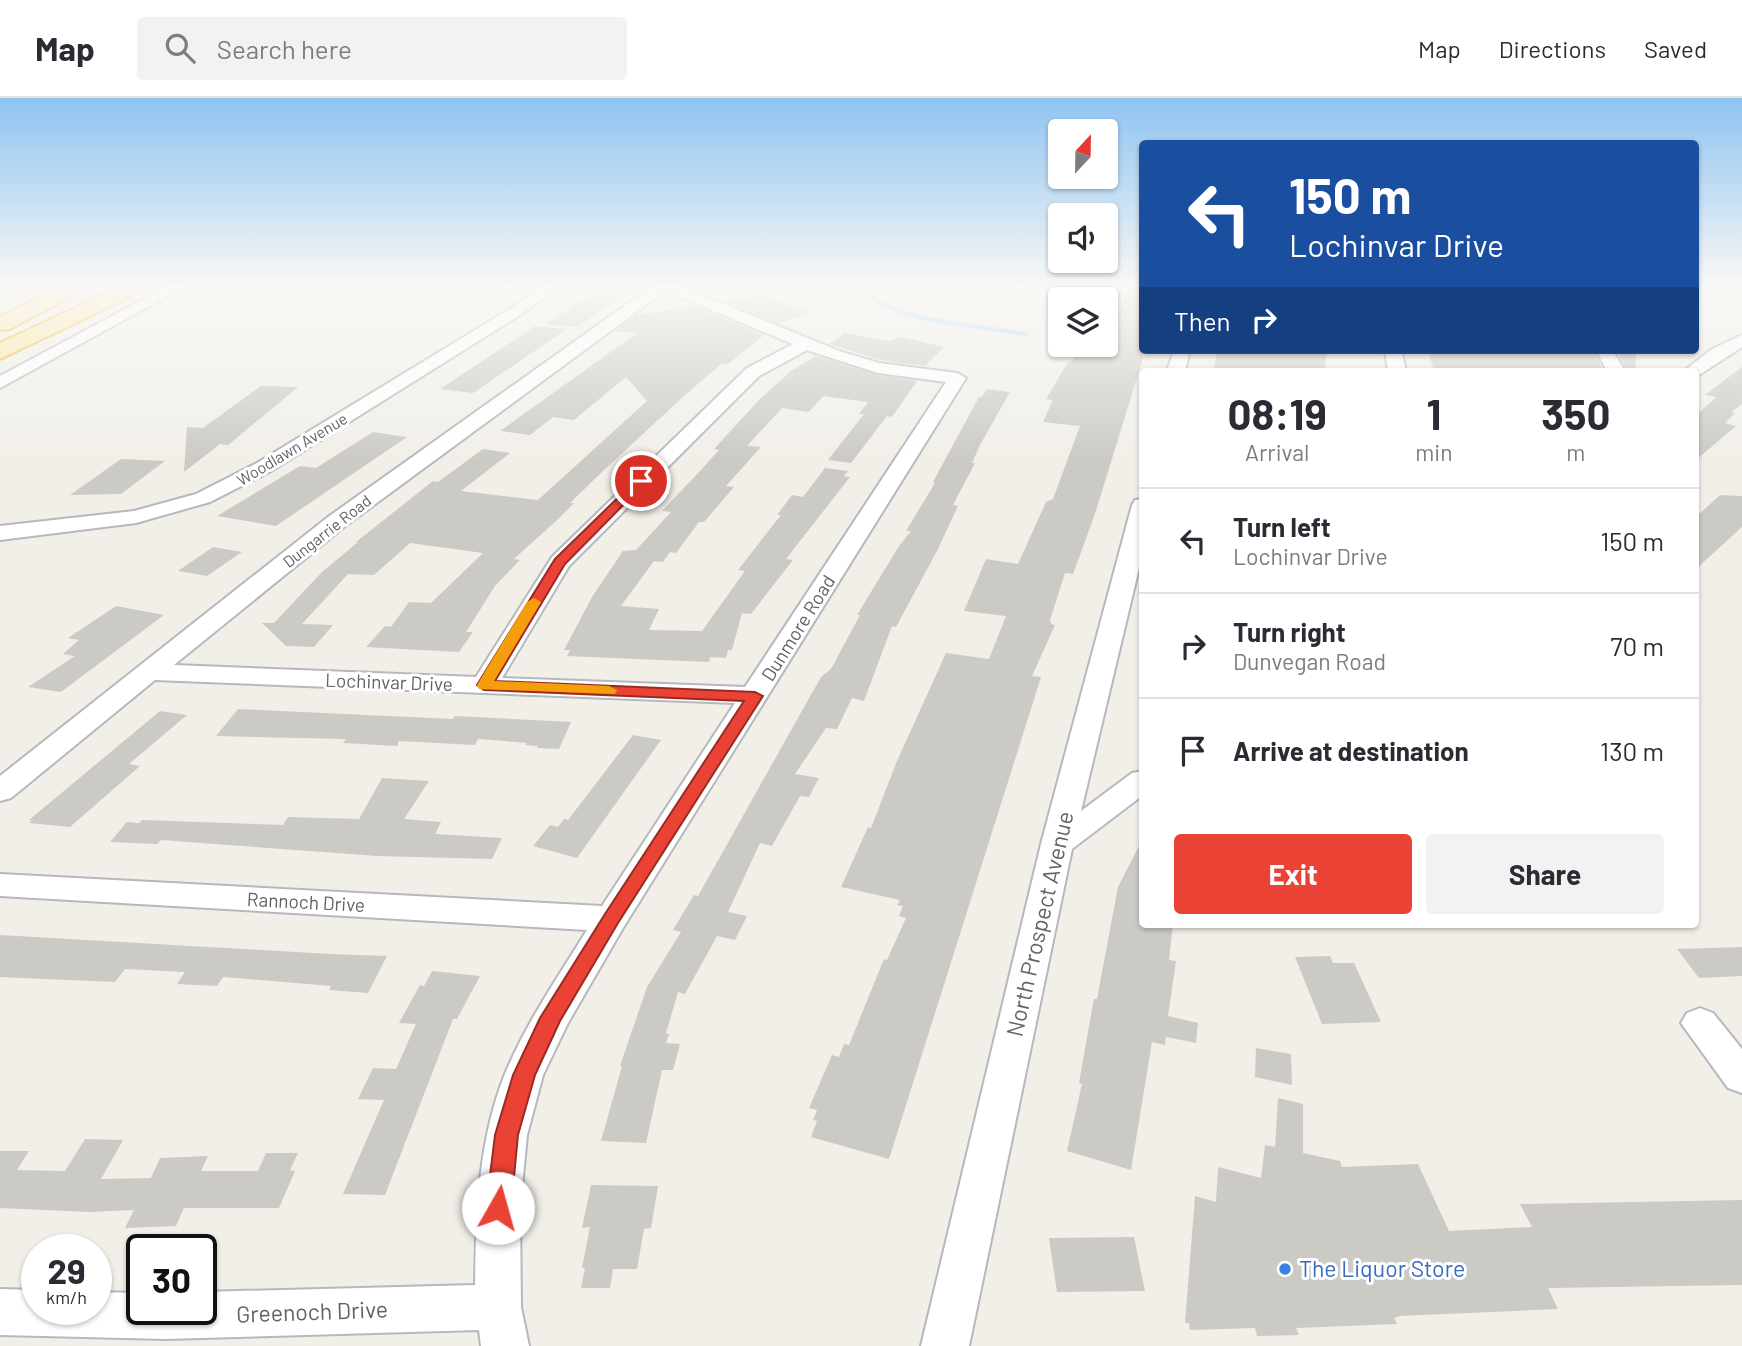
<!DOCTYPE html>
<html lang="en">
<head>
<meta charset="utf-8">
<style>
  body { margin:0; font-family:Barlow,sans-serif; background:#f2f2f3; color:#2b2b33; height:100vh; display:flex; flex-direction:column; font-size:26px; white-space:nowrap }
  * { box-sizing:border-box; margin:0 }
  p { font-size:23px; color:#7c7c81 }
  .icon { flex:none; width:38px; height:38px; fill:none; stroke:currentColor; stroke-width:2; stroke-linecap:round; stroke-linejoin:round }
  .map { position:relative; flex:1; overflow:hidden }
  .panel { position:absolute; left:1139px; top:270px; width:560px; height:560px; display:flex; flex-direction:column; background:#fff; border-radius:7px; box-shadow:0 2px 5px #0004 }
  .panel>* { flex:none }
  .hud { position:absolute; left:1139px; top:42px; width:560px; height:214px; border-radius:7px; box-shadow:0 2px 5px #0004; background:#1a4fa0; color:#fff; overflow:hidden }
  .needle { width:46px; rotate:22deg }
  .tools { position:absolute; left:1048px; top:21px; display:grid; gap:14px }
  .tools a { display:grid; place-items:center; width:70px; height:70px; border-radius:7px; background:#fff; box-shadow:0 2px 5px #0004; font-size:35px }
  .speed { position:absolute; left:21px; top:1136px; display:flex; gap:14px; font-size:35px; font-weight:700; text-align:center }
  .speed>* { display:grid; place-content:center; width:91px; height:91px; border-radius:50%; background:#fff; box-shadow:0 2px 5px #0004; line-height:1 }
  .speed small { font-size:18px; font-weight:400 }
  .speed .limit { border:4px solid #111; border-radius:10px; background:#fff; color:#111 }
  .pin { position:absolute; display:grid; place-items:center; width:60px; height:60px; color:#fff; margin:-30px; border:4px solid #fff; border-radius:50%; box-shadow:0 2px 7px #0007 }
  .me { position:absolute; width:77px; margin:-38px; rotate:7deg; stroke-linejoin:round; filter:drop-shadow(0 0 5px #0008) }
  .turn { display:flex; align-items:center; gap:24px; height:147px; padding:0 35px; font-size:32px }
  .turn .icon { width:91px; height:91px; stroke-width:2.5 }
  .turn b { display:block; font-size:49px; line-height:60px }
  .then { display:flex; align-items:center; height:66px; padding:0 35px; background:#0003; gap:14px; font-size:26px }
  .eta { display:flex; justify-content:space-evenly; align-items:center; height:119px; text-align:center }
  .eta b { font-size:42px; font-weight:700; line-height:49px }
  .primary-button { display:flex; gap:14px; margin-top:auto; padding:14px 35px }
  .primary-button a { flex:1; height:80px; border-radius:7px; background:#ea4335; color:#fff; font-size:28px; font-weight:700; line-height:80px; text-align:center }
  .primary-button a+a { background:#f2f2f3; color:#2b2b33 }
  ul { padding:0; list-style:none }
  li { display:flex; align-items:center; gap:21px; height:105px; padding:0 35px; border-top:2px solid #e1e1e2 }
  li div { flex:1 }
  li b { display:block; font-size:26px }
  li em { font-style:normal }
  header { display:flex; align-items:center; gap:42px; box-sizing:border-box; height:98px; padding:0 35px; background:#fff; border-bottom:2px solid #e1e1e2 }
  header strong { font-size:33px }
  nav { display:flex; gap:38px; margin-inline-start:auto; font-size:24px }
  .search { width:490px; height:63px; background:#f2f2f3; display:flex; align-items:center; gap:18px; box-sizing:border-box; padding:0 24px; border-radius:7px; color:#7c7c81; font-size:26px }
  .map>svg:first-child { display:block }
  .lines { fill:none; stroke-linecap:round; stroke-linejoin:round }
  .stream { stroke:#aadaff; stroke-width:4.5 }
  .building { fill:#cccac5 }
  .minor-casing { stroke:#b5b8bc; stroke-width:4 }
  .highway-casing { stroke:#f9ab00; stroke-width:4 }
  .minor { fill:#fff; fill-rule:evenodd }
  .highway { fill:#fde293; fill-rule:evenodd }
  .route { fill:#ea4335; stroke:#982c22; stroke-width:2 }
  .slow { fill:#f59e0b }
  .shop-dot { fill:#3f7fe0; stroke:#fff; stroke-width:2.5 }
  .labels { text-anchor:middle; stroke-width:6; stroke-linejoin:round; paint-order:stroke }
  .far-street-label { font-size:16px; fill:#5f6368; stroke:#fff }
  .street-label { font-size:19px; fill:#5f6368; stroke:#fff }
  .near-street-label { font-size:23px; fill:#5f6368; stroke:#fff }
  .near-shop-label { font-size:23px; fill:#366cbe; stroke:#fff; text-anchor:start }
</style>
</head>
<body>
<header>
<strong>Map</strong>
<div class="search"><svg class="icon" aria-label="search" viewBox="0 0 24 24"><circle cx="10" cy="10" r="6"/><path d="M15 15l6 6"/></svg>Search here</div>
<nav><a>Map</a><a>Directions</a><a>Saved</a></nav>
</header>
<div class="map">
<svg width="1742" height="1248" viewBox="0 0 1742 1248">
  <rect width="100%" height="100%" fill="#f1efe8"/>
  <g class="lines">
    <path class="stream" d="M846,187C868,196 887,211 911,217C948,226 988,230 1026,236"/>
  </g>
  <path class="building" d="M604,187H637L577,229L546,226Z
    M1131,187H1143V260L1095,416L1073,476L1065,475L1050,522L1051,526L1055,527L1032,578L1041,579L889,1061L811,1039L817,1023L813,1022L817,1012L809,1010L832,957L839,959L844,946L849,947L884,861L887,862L906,820L899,818L903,808L897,807L900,802L841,789L868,729L871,730L897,663L946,555L989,561L1006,518L964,513L986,461L1018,466L1046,404L1053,401L1080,328L1043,324L1053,302L1046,301L1068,264H1072L1079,247L1106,249V215L1117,216Z
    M762,197L812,215L777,225L724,203Z
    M694,208L764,237L728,266H721L684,298L604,372L570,405H574L556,423L514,461L520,462L495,488L466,534H473L459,554L366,549L385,528L391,529L409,504L431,505L483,455L410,445L374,477L348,476L302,526L333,527L314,549L286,548L262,525H274L322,474L358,444H356L433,383L438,384L483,351L510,355L461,393L538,402L647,303L626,279L574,322L553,319L530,337L500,333L637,235L615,233L636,217Z
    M535,228L567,231L473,295L440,291Z
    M844,235L889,243L901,239L944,249L925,268L880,262L830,246Z
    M1218,252H1326L1325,273H1213Z
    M1428,252H1493L1528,256L1527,252H1593L1604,273H1434Z
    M1615,252H1636L1635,273H1628Z
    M816,258L877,277L917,283L892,319L887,318L851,365L828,362L864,316H859L868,304L823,298L809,314L782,310L747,348L761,349L726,388L734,389L704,424H699L676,455L670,454L663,464L654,463L621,508L659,511L649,532L702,533L745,473L738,472L781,417H777L792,397L803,399L825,370L848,373L844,378L850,379L786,461L793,462L751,516L742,515L732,552H728L726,560L710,559L709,564L567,558L570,552H564L592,499L623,453L636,452L671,414L662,413L701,372L719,352L714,351L759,302L791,273Z
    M1742,269V306L1731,314L1735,315L1725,325L1736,328L1696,362V317L1717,299L1705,297Z
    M261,288L298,289L228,347L220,346L184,374L187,329L203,330Z
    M987,291L1010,294L980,347L972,365H975L953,407L958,408L938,451L896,529L892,528L864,603L852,600L837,631L826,630L795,676L819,680L809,699L800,698L772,748L760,745L728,814L747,818L735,842L717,838L685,896L678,894L666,935L669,936L666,945L680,946L673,972H662L646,1045L601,1043L622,968H620L647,889L681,834L673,832L694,797L698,798L821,579L831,571L860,517H857L899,448L911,433H906L935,385L933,384L979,299H982Z
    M373,334L407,339L276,428L217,418L300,368L316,370Z
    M121,361L165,363L121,396L70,397Z
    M1720,397L1742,398V429L1696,471V419Z
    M213,449L242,454L207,478L178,473Z
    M116,508L164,517L61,594L28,589L75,558L63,556L79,542L68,540Z
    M238,611L453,621L455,618L571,624L559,651L537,650L538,648L525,647L527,645L478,641L475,647L398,643V648L343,645L346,641L216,638Z
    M160,613L187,617L129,666L140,668L70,729L29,725L32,723L29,722Z
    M633,637L661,642L577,760L533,748L550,727L558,729L564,721L568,722Z
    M382,680L429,683L404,721L441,724L435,736L502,740L492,761L377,758L161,742L157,746L110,744L127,724L139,725L142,722L283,727L288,719L359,721Z
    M1143,740V826H1173L1169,862L1176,863L1168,918L1198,925L1196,945L1166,939L1165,947L1152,944L1131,1072L1067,1053L1082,986L1079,985L1089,928L1094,901H1097L1118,789Z
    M0,837L330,856L387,858L368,895L329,892L331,888L223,879L217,888L177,886L185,874L125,871L115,884L0,879Z
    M1742,849V878L1699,880L1677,851Z
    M1330,858L1333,865H1354L1381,924L1322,926L1295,859Z
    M432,873L480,878L457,921H453L385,1097L343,1096L384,1002L358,1001L373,970L396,971L416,926L399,925L420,887L424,888Z
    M1256,950L1291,956L1292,987L1255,979Z
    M1278,1000L1303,1006V1055L1340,1063L1342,1069L1418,1066L1449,1133L1532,1129L1520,1106L1742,1102V1187L1548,1190L1558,1211L1400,1218L1394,1220L1397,1226L1296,1230L1299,1237L1257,1238L1255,1230L1190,1232L1189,1225H1185L1195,1098L1216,1104L1218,1069L1261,1080L1265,1047L1275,1049Z
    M85,1041L123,1042L101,1081L151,1080L160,1060L208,1058L201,1073H258L266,1055H298L290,1072L295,1073L279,1110H184L176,1128L125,1130L134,1112L89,1114L0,1110V1053H29L17,1072L65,1073Z
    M591,1087L658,1088L651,1130L644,1131L637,1171H613L610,1190H581L585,1170H582L590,1129L582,1130Z
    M1134,1139L1145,1193L1057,1194L1049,1140Z"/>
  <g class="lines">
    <g class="minor-casing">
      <path id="minor" d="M170,187H188L0,290V278Z
        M543,187H560L523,215L271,373L210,404L136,425L0,442V428L134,413L196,396L257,365L513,209Z
        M654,187H677L842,254L879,265L957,275L966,280L623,830L568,925L543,977L527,1037L520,1110L521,1209L529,1248H481L479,1232L166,1241L0,1237V1191L37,1192V1211H96V1194L142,1195V1211H201V1194L475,1187C476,1116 478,1043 505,976C526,925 558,879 587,832L0,798V776L602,808L735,605L155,582L11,700L0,703V678L328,419ZM665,193L793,246L747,270L552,459L476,579L174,567L344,429ZM807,252L878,275L946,284L745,589L502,580L569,468L759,278Z
        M1742,237V249L1699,277H1696V273H1684L1712,251Z
        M1174,252H1190L1185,273H1167Z
        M1385,252H1401L1406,273H1388Z
        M1596,252H1612L1625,273H1607Z
        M1143,401V453L1081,713L1132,675L1143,673V697L1072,751L969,1248H921L1041,746L1132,407L1135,402Z
        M1700,910L1713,915L1742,951V995L1728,990L1681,925L1687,915Z"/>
    </g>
    <g class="highway-casing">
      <path id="highway" d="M62,187H88L85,191L10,231L0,232V219Z
        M124,187H150L147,191L0,261V245Z"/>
    </g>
    <use href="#minor" class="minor"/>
    <use href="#highway" class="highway"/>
  </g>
  <linearGradient id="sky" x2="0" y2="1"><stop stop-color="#8fc3f1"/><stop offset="0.52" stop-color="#f9f8f5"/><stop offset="1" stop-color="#f9f8f5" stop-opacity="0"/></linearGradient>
  <rect width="1742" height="362" fill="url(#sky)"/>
  <path class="route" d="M637,381L647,383L565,466L495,583L755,594L763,598L618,825L560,923L535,977L518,1037L511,1110L507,1118L498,1121L490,1118L486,1110L495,1037L513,977L540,920L605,816L744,603L484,592L477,587L555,461Z"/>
  <path class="slow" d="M534,500L541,504L494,583L609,588L617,592L615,596L479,591L477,587L527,504Z"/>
  <circle class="shop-dot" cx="1285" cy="1171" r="7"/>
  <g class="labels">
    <g class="far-street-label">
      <text transform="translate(292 351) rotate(-31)" y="6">Woodlawn Avenue</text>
      <text transform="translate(327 433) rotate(-38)" y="6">Dungarrie Road</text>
    </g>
    <g class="street-label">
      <text transform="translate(798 530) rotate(-58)" y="7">Dunmore Road</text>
      <text transform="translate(389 584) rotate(2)" y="7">Lochinvar Drive</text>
      <text transform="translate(306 804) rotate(3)" y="7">Rannoch Drive</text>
    </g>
    <g class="near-street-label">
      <text transform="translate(1040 826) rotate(-77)" y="8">North Prospect Avenue</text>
      <text transform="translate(312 1214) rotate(-2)" y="8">Greenoch Drive</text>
    </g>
    <g class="near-shop-label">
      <text x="1299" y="1179">The Liquor Store</text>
    </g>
  </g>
</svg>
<div class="tools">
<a><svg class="needle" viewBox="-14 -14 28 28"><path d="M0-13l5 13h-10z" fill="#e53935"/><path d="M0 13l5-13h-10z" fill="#7c7c81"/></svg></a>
<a><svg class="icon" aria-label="sound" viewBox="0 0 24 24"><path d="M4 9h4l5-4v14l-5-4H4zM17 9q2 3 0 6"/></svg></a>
<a><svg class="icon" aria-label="layers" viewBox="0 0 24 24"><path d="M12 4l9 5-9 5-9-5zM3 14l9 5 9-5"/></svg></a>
</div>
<div class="speed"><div>29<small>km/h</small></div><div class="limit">30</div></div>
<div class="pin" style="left:641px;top:383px;background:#d93025"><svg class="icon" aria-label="arrive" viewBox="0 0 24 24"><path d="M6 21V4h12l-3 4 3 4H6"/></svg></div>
<svg class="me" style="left:498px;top:1110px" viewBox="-20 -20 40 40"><circle r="19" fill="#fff"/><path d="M0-13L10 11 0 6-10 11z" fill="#ea4335"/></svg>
<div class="hud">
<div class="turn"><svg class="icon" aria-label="left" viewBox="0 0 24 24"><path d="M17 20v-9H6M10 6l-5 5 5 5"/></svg><div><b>150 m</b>Lochinvar Drive</div></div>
<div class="then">Then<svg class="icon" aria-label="right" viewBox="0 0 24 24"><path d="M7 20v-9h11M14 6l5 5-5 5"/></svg></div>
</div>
<section class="panel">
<div class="eta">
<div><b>08:19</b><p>Arrival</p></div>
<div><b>1</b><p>min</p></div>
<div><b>350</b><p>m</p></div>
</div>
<ul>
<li><svg class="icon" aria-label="left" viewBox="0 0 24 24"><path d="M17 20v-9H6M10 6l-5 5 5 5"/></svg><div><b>Turn left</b><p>Lochinvar Drive</p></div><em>150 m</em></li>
<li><svg class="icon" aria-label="right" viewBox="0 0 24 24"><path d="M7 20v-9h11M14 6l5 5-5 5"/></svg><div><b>Turn right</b><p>Dunvegan Road</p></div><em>70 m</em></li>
<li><svg class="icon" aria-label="arrive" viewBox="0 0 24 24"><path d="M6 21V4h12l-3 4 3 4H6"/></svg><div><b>Arrive at destination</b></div><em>130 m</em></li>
</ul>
<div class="primary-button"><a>Exit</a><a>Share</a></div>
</section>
</div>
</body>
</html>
